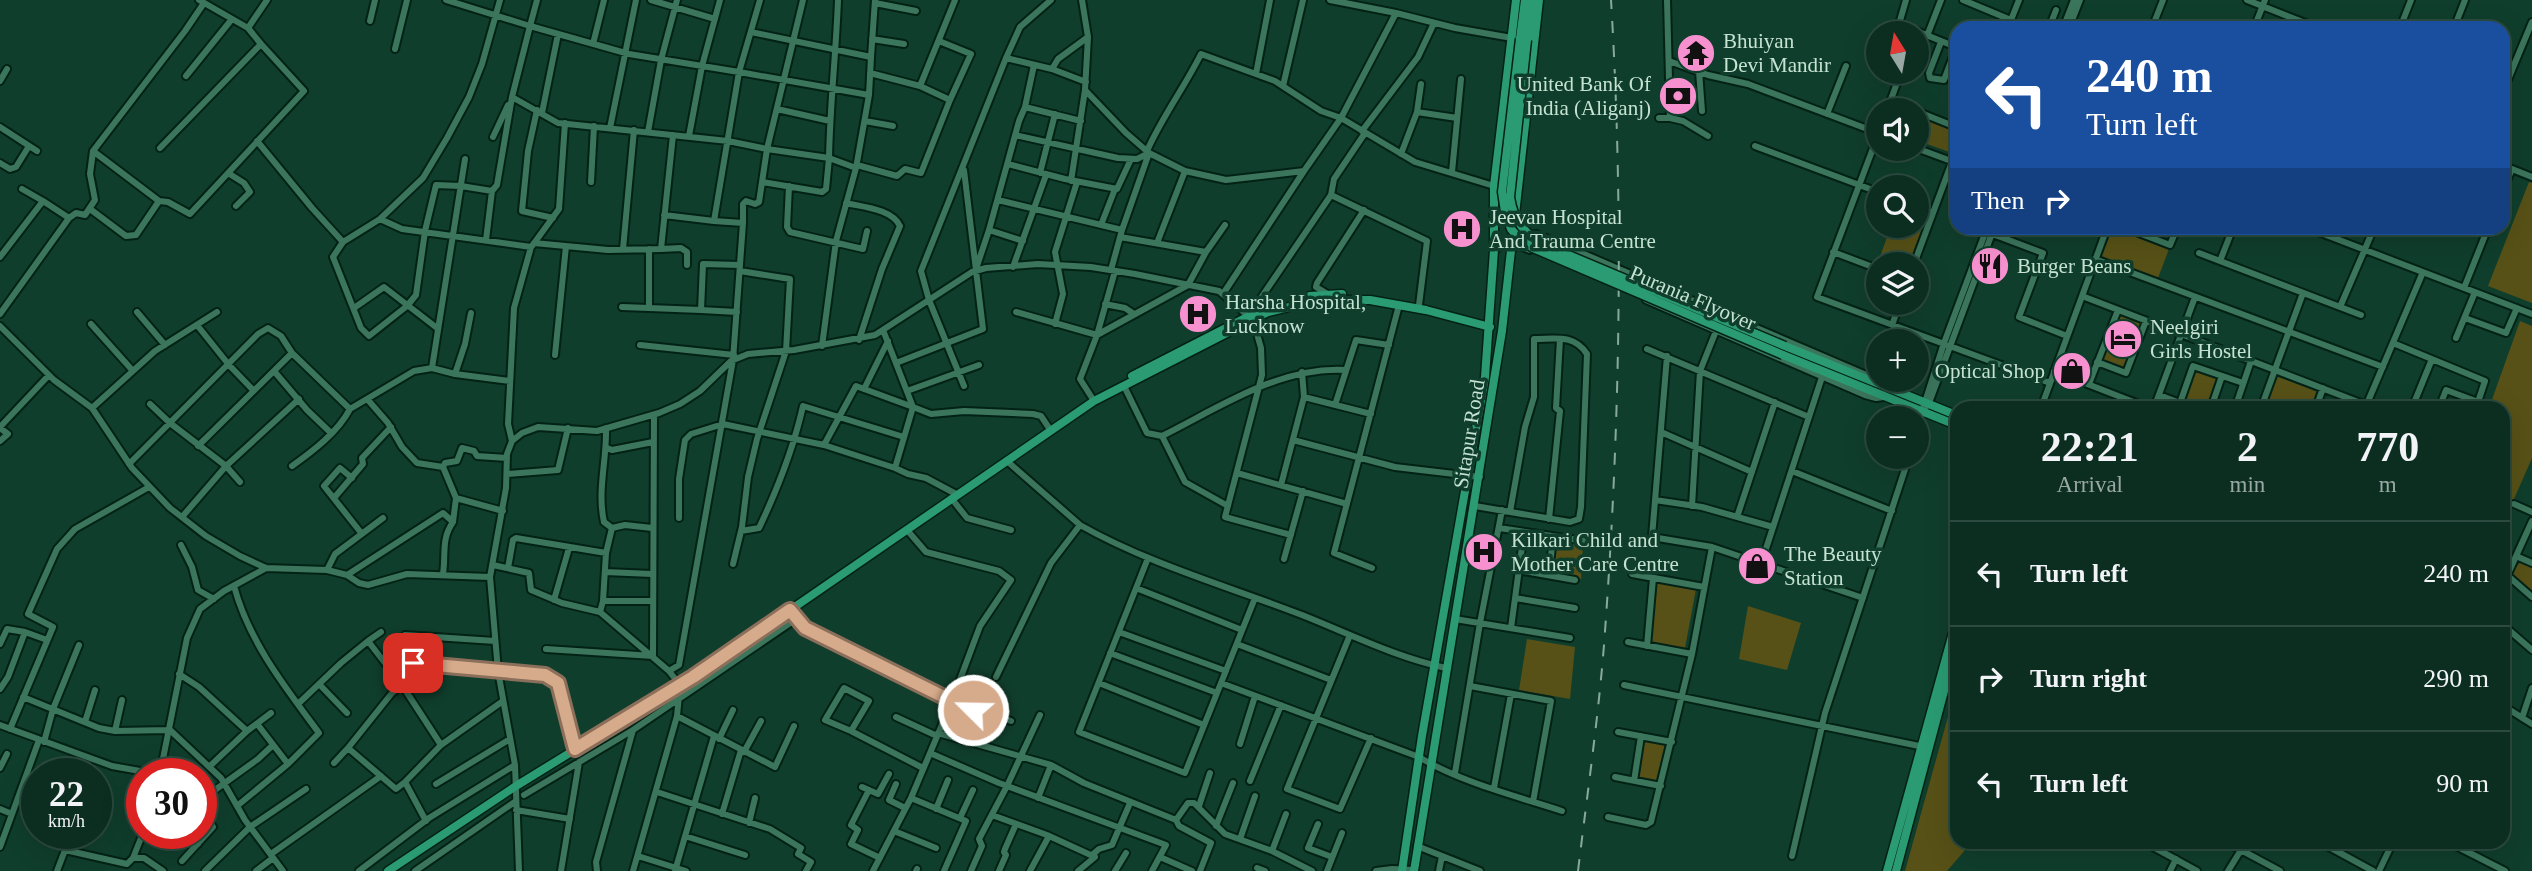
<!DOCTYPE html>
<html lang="en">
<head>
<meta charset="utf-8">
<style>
  body { margin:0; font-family:"Times New Roman",serif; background:#1a3a2e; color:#f1f3f6; height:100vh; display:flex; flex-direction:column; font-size:26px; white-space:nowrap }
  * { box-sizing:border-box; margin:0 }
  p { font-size:23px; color:#9aa8a5 }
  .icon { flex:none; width:38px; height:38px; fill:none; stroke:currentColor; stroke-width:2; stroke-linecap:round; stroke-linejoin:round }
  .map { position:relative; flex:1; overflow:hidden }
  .sheet { position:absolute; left:1950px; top:401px; width:560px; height:448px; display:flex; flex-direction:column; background:#0c2e21; border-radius:21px; box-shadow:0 7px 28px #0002,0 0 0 2px #2c4a3f }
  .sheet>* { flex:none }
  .banner { position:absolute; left:1950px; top:21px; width:560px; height:214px; border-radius:21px; box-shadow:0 7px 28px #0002,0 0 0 2px #2c4a3f; background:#1a4fa0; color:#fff; overflow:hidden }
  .needle { width:46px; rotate:349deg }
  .tools { position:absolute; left:1866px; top:21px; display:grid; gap:14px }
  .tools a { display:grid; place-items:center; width:63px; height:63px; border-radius:50%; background:#0c2e21; box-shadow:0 7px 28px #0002,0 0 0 2px #2c4a3f; font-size:35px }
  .speed { position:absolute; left:21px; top:758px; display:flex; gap:14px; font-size:35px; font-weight:700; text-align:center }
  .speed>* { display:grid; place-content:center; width:91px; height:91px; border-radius:50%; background:#0c2e21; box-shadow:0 7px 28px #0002,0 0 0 2px #2c4a3f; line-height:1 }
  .speed small { font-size:18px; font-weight:400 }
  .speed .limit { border:10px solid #d22; background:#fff; color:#111 }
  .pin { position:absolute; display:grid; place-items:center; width:60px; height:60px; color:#fff; margin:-30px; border-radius:14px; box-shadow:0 4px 10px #0006 }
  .me { position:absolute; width:77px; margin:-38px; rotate:293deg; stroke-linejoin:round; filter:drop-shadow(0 0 5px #0008) }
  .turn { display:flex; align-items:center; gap:24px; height:147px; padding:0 21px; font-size:32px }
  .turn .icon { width:91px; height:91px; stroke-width:2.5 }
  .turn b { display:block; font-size:49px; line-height:60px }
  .then { display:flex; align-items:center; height:66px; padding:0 21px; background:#0003; gap:14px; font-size:26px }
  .eta { display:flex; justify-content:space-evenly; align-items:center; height:119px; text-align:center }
  .eta b { font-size:42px; font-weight:700; line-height:49px }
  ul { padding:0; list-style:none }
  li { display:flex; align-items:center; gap:21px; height:105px; padding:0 21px; border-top:2px solid #2c4a3f }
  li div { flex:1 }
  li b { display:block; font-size:26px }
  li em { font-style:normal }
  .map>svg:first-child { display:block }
  .green { fill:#575117 }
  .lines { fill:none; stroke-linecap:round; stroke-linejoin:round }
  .minor-casing { stroke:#032216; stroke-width:10 }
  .major-casing { stroke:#032216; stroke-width:11 }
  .minor { stroke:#3b755c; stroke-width:6 }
  .major { stroke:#2a9b73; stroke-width:8 }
  .rail { stroke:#87aa9a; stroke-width:2; stroke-dasharray:12 12; stroke-linecap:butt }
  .major-bridge-casing { stroke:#032216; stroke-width:11; stroke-linecap:butt }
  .major-bridge { stroke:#2a9b73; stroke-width:8 }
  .route-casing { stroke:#8b6f5a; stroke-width:18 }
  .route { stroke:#d6ab8b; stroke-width:12 }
  .labels { text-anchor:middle; stroke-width:7; stroke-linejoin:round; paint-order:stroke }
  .poi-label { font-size:21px; fill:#c5e2d3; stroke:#103e2c; text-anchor:start }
  .street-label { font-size:21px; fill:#c5e2d3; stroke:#103e2c }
</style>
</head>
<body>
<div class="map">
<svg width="2532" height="871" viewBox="0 0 2532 871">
  <rect width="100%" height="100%" fill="#103e2c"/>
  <path class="green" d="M1916,114L1956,129V142L1952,153L1916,140Z
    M2529,182L2532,183V303L2488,286Z
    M1916,211L1927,215L1909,264L1877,265L1891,226H1916Z
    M2113,228L2169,249L2158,278L2101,257Z
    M2119,315L2141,323L2124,368L2103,360Z
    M2520,321L2532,326V458L2503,524L2502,408H2489Z
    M2195,369L2218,377L2207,408L2184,401Z
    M2276,376L2317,391L2311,408L2265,406Z
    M1557,541L1583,545L1581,579L1551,573Z
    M2523,559L2532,563V592L2508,576Z
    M1656,582L1696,589L1685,648L1651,643Z
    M1748,606L1801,623L1787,670L1739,659Z
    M1527,639L1575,647L1570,699L1519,690Z
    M1956,688V842H1972L1947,871H1905Z
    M1643,740L1665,744L1657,782L1638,778Z"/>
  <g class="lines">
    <g class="minor-casing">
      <path id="minor" d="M199,0L248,28L267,0
        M446,0L530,26L512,97L558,123L728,141L767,149L759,202L755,204L746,201L743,204V223
        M500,0L482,64L469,97L447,138L423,178L380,219L402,229L531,247L514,308L508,424L512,441
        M537,0L530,26L629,54L739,72L714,221L743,223L733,360L679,665L669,671
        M651,0L715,19
        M760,0L739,72L869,95L856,168L836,241L822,346
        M803,0L767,149L829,158C830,105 836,53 838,0
        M1330,0L1396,13
        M1667,0L1670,118L1683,121L1708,136
        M1906,0L1899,24L1956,47
        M1963,0L2011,20L2008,28
        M2247,0L2318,28
        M875,3L916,11
        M2011,20L2019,0
        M370,21L375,0
        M2049,28L2056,10
        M2063,28L2074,0
        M2069,28L2080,0
        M2152,28L2163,0
        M2254,28L2265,0
        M2400,28L2411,0
        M2454,28L2465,0
        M751,32L871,57L869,95
        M1894,33L1895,29
        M1927,36L1941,0
        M1088,37L1085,90L1126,133L1149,153L1185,171L1226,180L1304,171L1341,118L1396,13L1455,28L1512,38
        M872,39L904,44
        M939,41L971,54L950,100
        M1941,42L1929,73L1930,78L1944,80L1956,48
        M593,44L604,0
        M395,49L407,0
        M871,57L875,0
        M1006,58L1020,27L1051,0
        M1669,61L1708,75L1748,84L1878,133
        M1052,69L1086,82
        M1699,71L1702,111
        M1881,72L1896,78L1901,72
        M870,73L920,86
        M1256,74L1270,0
        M186,76L232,19
        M0,81L7,69
        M1283,86L1303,0
        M2502,94L2532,22
        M1890,101L1913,110
        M1025,107L1081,121
        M777,109L830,121
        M537,110L528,151L522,211L553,218
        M1887,110L1897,83
        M1916,111L1956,127
        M1417,112L1457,118
        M542,113L558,34
        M1827,114L1846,66
        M1659,118H1670
        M865,121L893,126
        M0,127L37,151
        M610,128L636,0
        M1362,131L1418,57L1434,23
        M648,132L661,60L677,0
        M1015,135L1118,158L1137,159L1149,153
        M1878,135L1817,297L2050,383
        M689,136L702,66L720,0
        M493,137L508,105
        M257,141L312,208L343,242
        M1755,146L1878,192
        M160,148L261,44L248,28
        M1916,148L1954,162
        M93,151L159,201L168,202L190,214L304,91L261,44
        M1147,151C1162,117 1184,88 1201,54L1275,81L1321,111L1341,118L1415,162L1494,186
        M1401,154L1417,112L1421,84
        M0,163L10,169L16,167L29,146
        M1008,164L1065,179L1117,189L1131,159
        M857,165L897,176L905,169L921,173L950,100L920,86L955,0
        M2502,165L2532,177
        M1452,172L1461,79
        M228,173L244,183L250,192L236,206
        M1040,173L1055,114
        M1071,181L1085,90
        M591,182L594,126
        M762,182L822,192L826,189L829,158L856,168
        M789,186L787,227L790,232L863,249L867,231
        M22,189L43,201
        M2502,192L2512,169
        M1331,195L1334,179L1365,133
        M998,200L1122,230L1111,270
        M846,203C863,207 892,209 900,226L882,269L859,340
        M1916,206L1933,213
        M90,209L126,236L136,235L159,201
        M664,215L714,221
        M380,219L343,242L333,257L361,328L369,336L407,306L416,295L425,231L436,185L461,186L492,191
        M1101,225L1115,189
        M2126,228L2170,245L2177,228
        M2308,228L2532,314
        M2470,228L2486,234
        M989,230L1023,241
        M1122,230L1149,153
        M1990,233L2043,253L2019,317L2067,336
        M1528,235L1537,234L1878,380
        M486,240L492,191L497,185L512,97
        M534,243L608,250L661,249L673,135
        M1157,243L1185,171
        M532,246L559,209L565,123
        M623,249L634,130
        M649,249V308L701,310
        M661,249L681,248L687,252V265
        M1494,250L1514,239
        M1511,251L1517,245L1530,250
        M1206,252L1225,225
        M1833,252L1878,269
        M2199,253L2361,315
        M0,257L43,201L69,218
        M2095,259L2383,367
        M2220,261L2233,228
        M1914,264L1956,151
        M1013,267L1046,175
        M976,269L989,230L1019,121L1025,107L1034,65
        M2464,288L2488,228
        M1326,293L1316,287L1317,283L1364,210
        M1223,294L1304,171
        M2082,296L2366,405
        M1646,300L1865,395L1876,398L1884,397
        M1105,304L1125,308L1134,314
        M622,307L649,308
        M2340,307L2374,228
        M354,308L384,287L437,328
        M137,312L165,345
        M737,312L701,310L703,264L740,265
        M1016,312L1097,335L1188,285L1206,252L1120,237
        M0,314L69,218L76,213L85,215L95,200L90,174L93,151L185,31L204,3
        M1250,314L1331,195L1427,241L1419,305
        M2465,318L2506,333L2517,308
        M91,324L133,371
        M1055,324L1063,294L1055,252L1077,182
        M197,325L229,365L253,390
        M1892,325L1900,303
        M0,326L54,380L92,408L132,468L170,508L206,536L240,556L266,568L327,570L347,575L359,583L368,585L407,574L490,577
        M883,330L913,407L931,414L964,411L1033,414L1041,416L1051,431
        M2456,338L2475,292
        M2393,343L2485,381L2476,408
        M640,345L734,355
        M1647,349L1809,417
        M555,355L566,246
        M1667,356L1652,537L1712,547L1863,598
        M2097,362L2126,373L2146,321
        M896,363L983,329L964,170
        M432,368L465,159
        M274,371L307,410L331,433
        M2054,371L2149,408
        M455,374L465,344L471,313
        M2089,384L2118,310
        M964,386L929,300L921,271L1006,58L1052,69L1058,59L1088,37L1082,0
        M1124,386L1147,433L1162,436C1220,407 1280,366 1346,370
        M864,389L888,341
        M907,391L979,365
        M2159,395L2193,408
        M1304,397L1371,414
        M368,400L388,423L402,447L417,463L443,467L456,498L503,511
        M1094,401L1080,379L1097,335L1115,271
        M2180,403L2193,366L2243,383
        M150,404L170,423L226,466L240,482
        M1335,405L1356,340L1389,345
        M2366,406L2423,272
        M1926,407L1929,403L1994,228
        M92,408L155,351L217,312
        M2041,408L2107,228
        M2154,408L2195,297
        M2211,408L2222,376
        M2235,408L2251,361
        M2261,408L2303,293
        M2316,408L2323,388
        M2412,408L2432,359
        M2439,408L2446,390L2478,402
        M0,427L49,375
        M0,428L8,434L0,441
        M606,428C607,460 597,490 604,522L612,528L625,525L652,528
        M1916,430L1944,343L1987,228
        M1661,432L1752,472
        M1162,436L1185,482L1228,506
        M1293,440L1395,467L1480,477
        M198,446L292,353
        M607,448L612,450L653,442
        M1007,461L1080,525
        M129,464L258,334L268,328L281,336L292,353L350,409
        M292,466C313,451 338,432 350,409L414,371L432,368L455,374L510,381
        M443,467L445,463L457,461L462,448L474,451L477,456L507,458
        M895,468L908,474L926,478L958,495
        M1792,471L1892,511
        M1237,473L1347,504
        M507,474L558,470L568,428
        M352,478L340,468L324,486L362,534
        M1281,485L1304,397L1302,372
        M334,498L363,464L362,458L391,427
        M952,499L967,518L1011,530
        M1655,500L1702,507L1773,527
        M2514,504L2532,512
        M1475,506L1570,522L1579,519L1581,507L1587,354C1574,334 1556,339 1534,339V397L1525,427L1510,512
        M1692,506L1700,371L1716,331
        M182,517L226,466L299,399
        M1737,517L1775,402
        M679,518V479L685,440L691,434L723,424L824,445L856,386L913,407L895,468L824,445
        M1549,519L1560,411L1556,408L1560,339
        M1499,528L1592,542
        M907,530L926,552L999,571L1011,580L980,626L952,701L1011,721
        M741,531L759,528C778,488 793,450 803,406L904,437
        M181,545L192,567L198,590L214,599
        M2516,556L2532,563
        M1148,558L1079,732L1185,773L1255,598
        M1284,559L1303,491
        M733,564L742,527L748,477L757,439L786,351L790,279L740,271
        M1761,564L1822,377
        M493,565L529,573L531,590L562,603L600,612L669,671L680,685L677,716L775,767L794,726
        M508,568L513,540L516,538L606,553
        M1372,568L1334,553L1399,305
        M327,570L335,554L383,518
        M1518,570L1575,580
        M605,572L652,574
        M443,574C446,554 441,539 453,522
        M1632,574L1704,587
        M347,575L443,513L453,522L456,498
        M1549,575L1553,537
        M2508,576L2532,597
        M234,586C249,642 285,687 319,733L288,764
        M2502,587L2532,521
        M1136,588L1242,630
        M1515,598L1575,608
        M554,600L569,548
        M603,601H652
        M790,610L805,628L952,701L911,798L873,871
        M600,612L603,601L606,553L612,528
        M1455,619L1570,638
        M2502,624L2532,650
        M1511,628L1524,532
        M25,632L47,640
        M1119,632L1226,671
        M405,635L495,641
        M1350,635L1287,789L1340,809L1371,738
        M368,641L381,632
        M1628,642L1692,654
        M0,644L7,629L25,632L8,677L0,689
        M1237,644L1331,680
        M1647,646L1653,578
        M546,649L653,656L654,415
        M1110,653L1217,693
        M413,663L545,675L558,683L575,749
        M179,674L199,687L247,731
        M996,677L1051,563L1080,525C1149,564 1227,586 1302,615C1350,634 1395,657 1446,668
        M1099,683L1204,725
        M1221,683L1419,757C1460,782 1516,796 1562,811
        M319,684L347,713
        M1624,685L1924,747
        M1470,686L1551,701L1533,802
        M23,697L99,728L115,731L170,730L221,778L245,820L283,871
        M298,704L341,663L368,641L402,685
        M2502,705L2532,724
        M896,717L937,736
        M2522,718L2532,688
        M85,722L95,690
        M0,725L112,766L157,774
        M10,729L53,627L28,614L57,549L75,529L149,487
        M115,731L122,700
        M851,731L869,701L844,688L825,720L851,731L923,768
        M1618,732L1672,742
        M938,733L1051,765L1084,783L1176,820L1179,826L1211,843L1200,871
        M719,739L733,710
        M44,742L53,709L79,645
        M2502,742L2506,734
        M1240,744L1255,696
        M441,745L503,701
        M744,752L761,721
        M930,753L999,783L1166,845L1152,871
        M334,763L348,748
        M209,767L247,731L271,713
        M0,768L7,754
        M1455,773L1480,623L1502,510
        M160,774L187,638L200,609L224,591L266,568
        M1615,777L1661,786
        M1250,781L1281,705
        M1634,781L1641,736
        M405,782L441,745L402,685L392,693L348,748L396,789L405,782L426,821
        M436,784L510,739
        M896,784L889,800L905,808
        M862,787L878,794L889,774
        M1494,788L1511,694
        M869,790L851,825L858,830L851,844L880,858
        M657,792L770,829L801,848L798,854L811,862L806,871
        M524,795L633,730L796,619
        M911,798L966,821L944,871
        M1038,798L1051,765
        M201,800L258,759L273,745
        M237,806L288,764L258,725
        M1199,806L1210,773
        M0,809L12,814
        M936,809L948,780
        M516,810L570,819
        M722,814L741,750
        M992,815L1047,835L1095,857L1078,871
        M1608,817L1646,825L1651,822L1692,654L1712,547
        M960,818L973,790
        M1176,820L1188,803H1194L1225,834L1272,851L1312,871
        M749,823L755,798
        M1318,824L1308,848L1332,857
        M1216,826L1233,783
        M894,831L936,848
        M186,833L198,844
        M685,836L745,855
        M1240,839L1255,796
        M2144,842L2197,871
        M2226,842L2280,871
        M2320,842L2373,871
        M2456,842L2454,845L2505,871
        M1417,846L1480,871
        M0,847L39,740
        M1272,851L1286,814
        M1092,855L1099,849L1112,845L1130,803
        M638,856L686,871
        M1792,856L1825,713L1909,457
        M1160,857L1192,871
        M133,858H144L163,871
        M182,861L213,827L201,811
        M1257,868L1265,871
        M57,871L65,850L127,864L133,858L143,833
        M205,871L250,827L306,789
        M256,871L273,858L271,854L381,776
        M359,871L429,818L515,765
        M415,871L516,801
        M519,871L515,765L498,671L490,577L506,488L507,454L512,441L522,433L538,427L597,431L659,413L680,404L700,391L731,361L748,354L794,350L875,335L972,272L986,268L1038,264L1091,267L1135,274L1219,291L1253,320L1261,348L1262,375L1225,517L1291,535
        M561,871L579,762
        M597,871L596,862L633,730
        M633,871L677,716
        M675,871L714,736
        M916,871L917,869
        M971,871L982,846L979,839L1007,786L1040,715
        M999,871L1006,855L1004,852L1005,849L1016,824
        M1030,871L1049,836
        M1115,871L1126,853
        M1327,871L1342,833
        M1376,871L1392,869L1414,870
        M1439,871L1442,856
        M2170,871L2176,859
        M2228,871L2241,850
        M2379,871L2393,842"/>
    </g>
    <g class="major-casing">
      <path id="major" d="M1520,39L1525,0
        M1527,40L1532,0
        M1310,296L1342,294
        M1785,346L1956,415
        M1783,355L1956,425
        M1132,376L1257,312
        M388,871L516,786L693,677L1094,401L1268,312L1318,300H1370L1426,310L1490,327
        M1402,871L1422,736L1485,377L1494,250V186L1516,0
        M1414,871L1502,331L1539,0
        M1887,871L1956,622
        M1896,871L1956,646"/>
    </g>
    <use href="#minor" class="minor"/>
    <use href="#major" class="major"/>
    <path class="rail" d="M1578,871C1587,796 1598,720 1604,645C1620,430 1624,215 1611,0"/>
    <g class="major-bridge-casing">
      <path id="major-bridge" d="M1520,39L1502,192L1505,212L1511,229L1518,237L1533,248L1783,355
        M1527,40L1510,197C1514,223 1525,234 1547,246L1785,346"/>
    </g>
    <use href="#major-bridge" class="major-bridge"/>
  </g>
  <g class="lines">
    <g class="route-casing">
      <path id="route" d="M413,663L545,675L558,683L575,749L693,677L790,610L805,628L952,701L973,710"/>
    </g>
    <use href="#route" class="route"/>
  </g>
  <defs>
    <g id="temple-disc" transform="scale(2.0125)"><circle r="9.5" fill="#f790ce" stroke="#103e2c"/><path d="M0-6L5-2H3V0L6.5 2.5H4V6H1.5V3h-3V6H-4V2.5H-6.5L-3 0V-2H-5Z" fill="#111"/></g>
    <g id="bank-disc" transform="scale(2.0125)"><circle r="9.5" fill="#f790ce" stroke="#103e2c"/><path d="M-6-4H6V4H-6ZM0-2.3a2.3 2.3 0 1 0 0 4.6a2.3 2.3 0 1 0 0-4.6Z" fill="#111"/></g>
    <g id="hospital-disc" transform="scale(2.0125)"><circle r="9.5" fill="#f790ce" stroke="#103e2c"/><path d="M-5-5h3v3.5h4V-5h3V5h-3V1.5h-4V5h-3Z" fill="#111"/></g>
    <g id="restaurant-disc" transform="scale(2.0125)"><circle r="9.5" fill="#f790ce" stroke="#103e2c"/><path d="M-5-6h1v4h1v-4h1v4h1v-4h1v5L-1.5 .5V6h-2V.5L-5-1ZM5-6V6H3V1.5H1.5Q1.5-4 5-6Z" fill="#111"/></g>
    <g id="hotel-disc" transform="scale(2.0125)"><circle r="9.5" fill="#f790ce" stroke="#103e2c"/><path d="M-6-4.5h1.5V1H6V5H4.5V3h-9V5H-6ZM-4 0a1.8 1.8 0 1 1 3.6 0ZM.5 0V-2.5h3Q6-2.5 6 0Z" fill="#111"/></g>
    <g id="shop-disc" transform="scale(2.0125)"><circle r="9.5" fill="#f790ce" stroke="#103e2c"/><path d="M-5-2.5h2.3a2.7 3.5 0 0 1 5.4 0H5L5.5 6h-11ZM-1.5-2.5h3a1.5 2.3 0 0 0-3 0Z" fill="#111"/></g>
  </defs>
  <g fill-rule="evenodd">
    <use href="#temple-disc" x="1696" y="53"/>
    <use href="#bank-disc" x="1678" y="96"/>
    <use href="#hospital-disc" x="1462" y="229"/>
    <use href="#restaurant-disc" x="1990" y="266"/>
    <use href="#hospital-disc" x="1198" y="314"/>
    <use href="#hotel-disc" x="2123" y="339"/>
    <use href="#shop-disc" x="2072" y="371"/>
    <use href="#hospital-disc" x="1484" y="552"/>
    <use href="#shop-disc" x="1757" y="566"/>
  </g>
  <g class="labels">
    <g class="poi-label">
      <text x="1723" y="48">Bhuiyan<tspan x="1723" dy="24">Devi Mandir</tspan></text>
      <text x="1651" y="91" text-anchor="end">United Bank Of<tspan x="1651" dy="24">India (Aliganj)</tspan></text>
      <text x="1489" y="224">Jeevan Hospital<tspan x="1489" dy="24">And Trauma Centre</tspan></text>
      <text x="2017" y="273">Burger Beans</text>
      <text x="1225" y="309">Harsha Hospital,<tspan x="1225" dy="24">Lucknow</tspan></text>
      <text x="2150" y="334">Neelgiri<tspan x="2150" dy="24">Girls Hostel</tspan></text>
      <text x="2045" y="378" text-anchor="end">Optical Shop</text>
      <text x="1511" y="547">Kilkari Child and<tspan x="1511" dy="24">Mother Care Centre</tspan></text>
      <text x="1784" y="561">The Beauty<tspan x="1784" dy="24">Station</tspan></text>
    </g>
    <g class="street-label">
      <text transform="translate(1693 298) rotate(23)" y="7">Purania Flyover</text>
      <text transform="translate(1469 434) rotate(-81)" y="7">Sitapur Road</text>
    </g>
  </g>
</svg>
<div class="tools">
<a><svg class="needle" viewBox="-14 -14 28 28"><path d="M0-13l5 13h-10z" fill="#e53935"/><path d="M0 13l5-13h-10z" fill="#9aa8a5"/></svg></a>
<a><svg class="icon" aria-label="sound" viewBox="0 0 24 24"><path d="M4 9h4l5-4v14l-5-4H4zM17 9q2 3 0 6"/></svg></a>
<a><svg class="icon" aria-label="search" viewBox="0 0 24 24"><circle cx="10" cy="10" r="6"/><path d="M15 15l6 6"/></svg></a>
<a><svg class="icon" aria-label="layers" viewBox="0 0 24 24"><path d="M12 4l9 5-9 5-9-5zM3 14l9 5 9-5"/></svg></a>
<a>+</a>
<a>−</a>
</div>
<div class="speed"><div>22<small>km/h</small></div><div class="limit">30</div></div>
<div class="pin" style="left:413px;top:663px;background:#d93025"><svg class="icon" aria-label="arrive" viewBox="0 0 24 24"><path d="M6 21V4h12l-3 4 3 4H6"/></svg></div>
<svg class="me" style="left:973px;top:710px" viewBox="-20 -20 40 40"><circle r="17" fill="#d6ab8b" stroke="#fff" stroke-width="3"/><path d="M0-11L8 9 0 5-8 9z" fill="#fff"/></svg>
<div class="banner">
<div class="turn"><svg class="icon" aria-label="left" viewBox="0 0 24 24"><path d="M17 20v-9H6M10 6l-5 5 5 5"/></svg><div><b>240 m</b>Turn left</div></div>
<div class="then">Then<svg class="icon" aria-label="right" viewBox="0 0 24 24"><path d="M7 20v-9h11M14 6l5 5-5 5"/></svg></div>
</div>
<section class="sheet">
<div class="eta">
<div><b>22:21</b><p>Arrival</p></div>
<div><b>2</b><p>min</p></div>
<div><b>770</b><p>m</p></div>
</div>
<ul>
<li><svg class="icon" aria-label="left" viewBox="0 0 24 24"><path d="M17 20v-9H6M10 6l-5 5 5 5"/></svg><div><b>Turn left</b></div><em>240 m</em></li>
<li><svg class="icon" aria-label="right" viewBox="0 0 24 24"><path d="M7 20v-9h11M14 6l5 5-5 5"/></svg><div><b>Turn right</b></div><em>290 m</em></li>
<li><svg class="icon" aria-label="left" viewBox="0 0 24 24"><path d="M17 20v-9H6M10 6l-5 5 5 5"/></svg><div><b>Turn left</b></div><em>90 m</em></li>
</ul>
</section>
</div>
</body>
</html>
